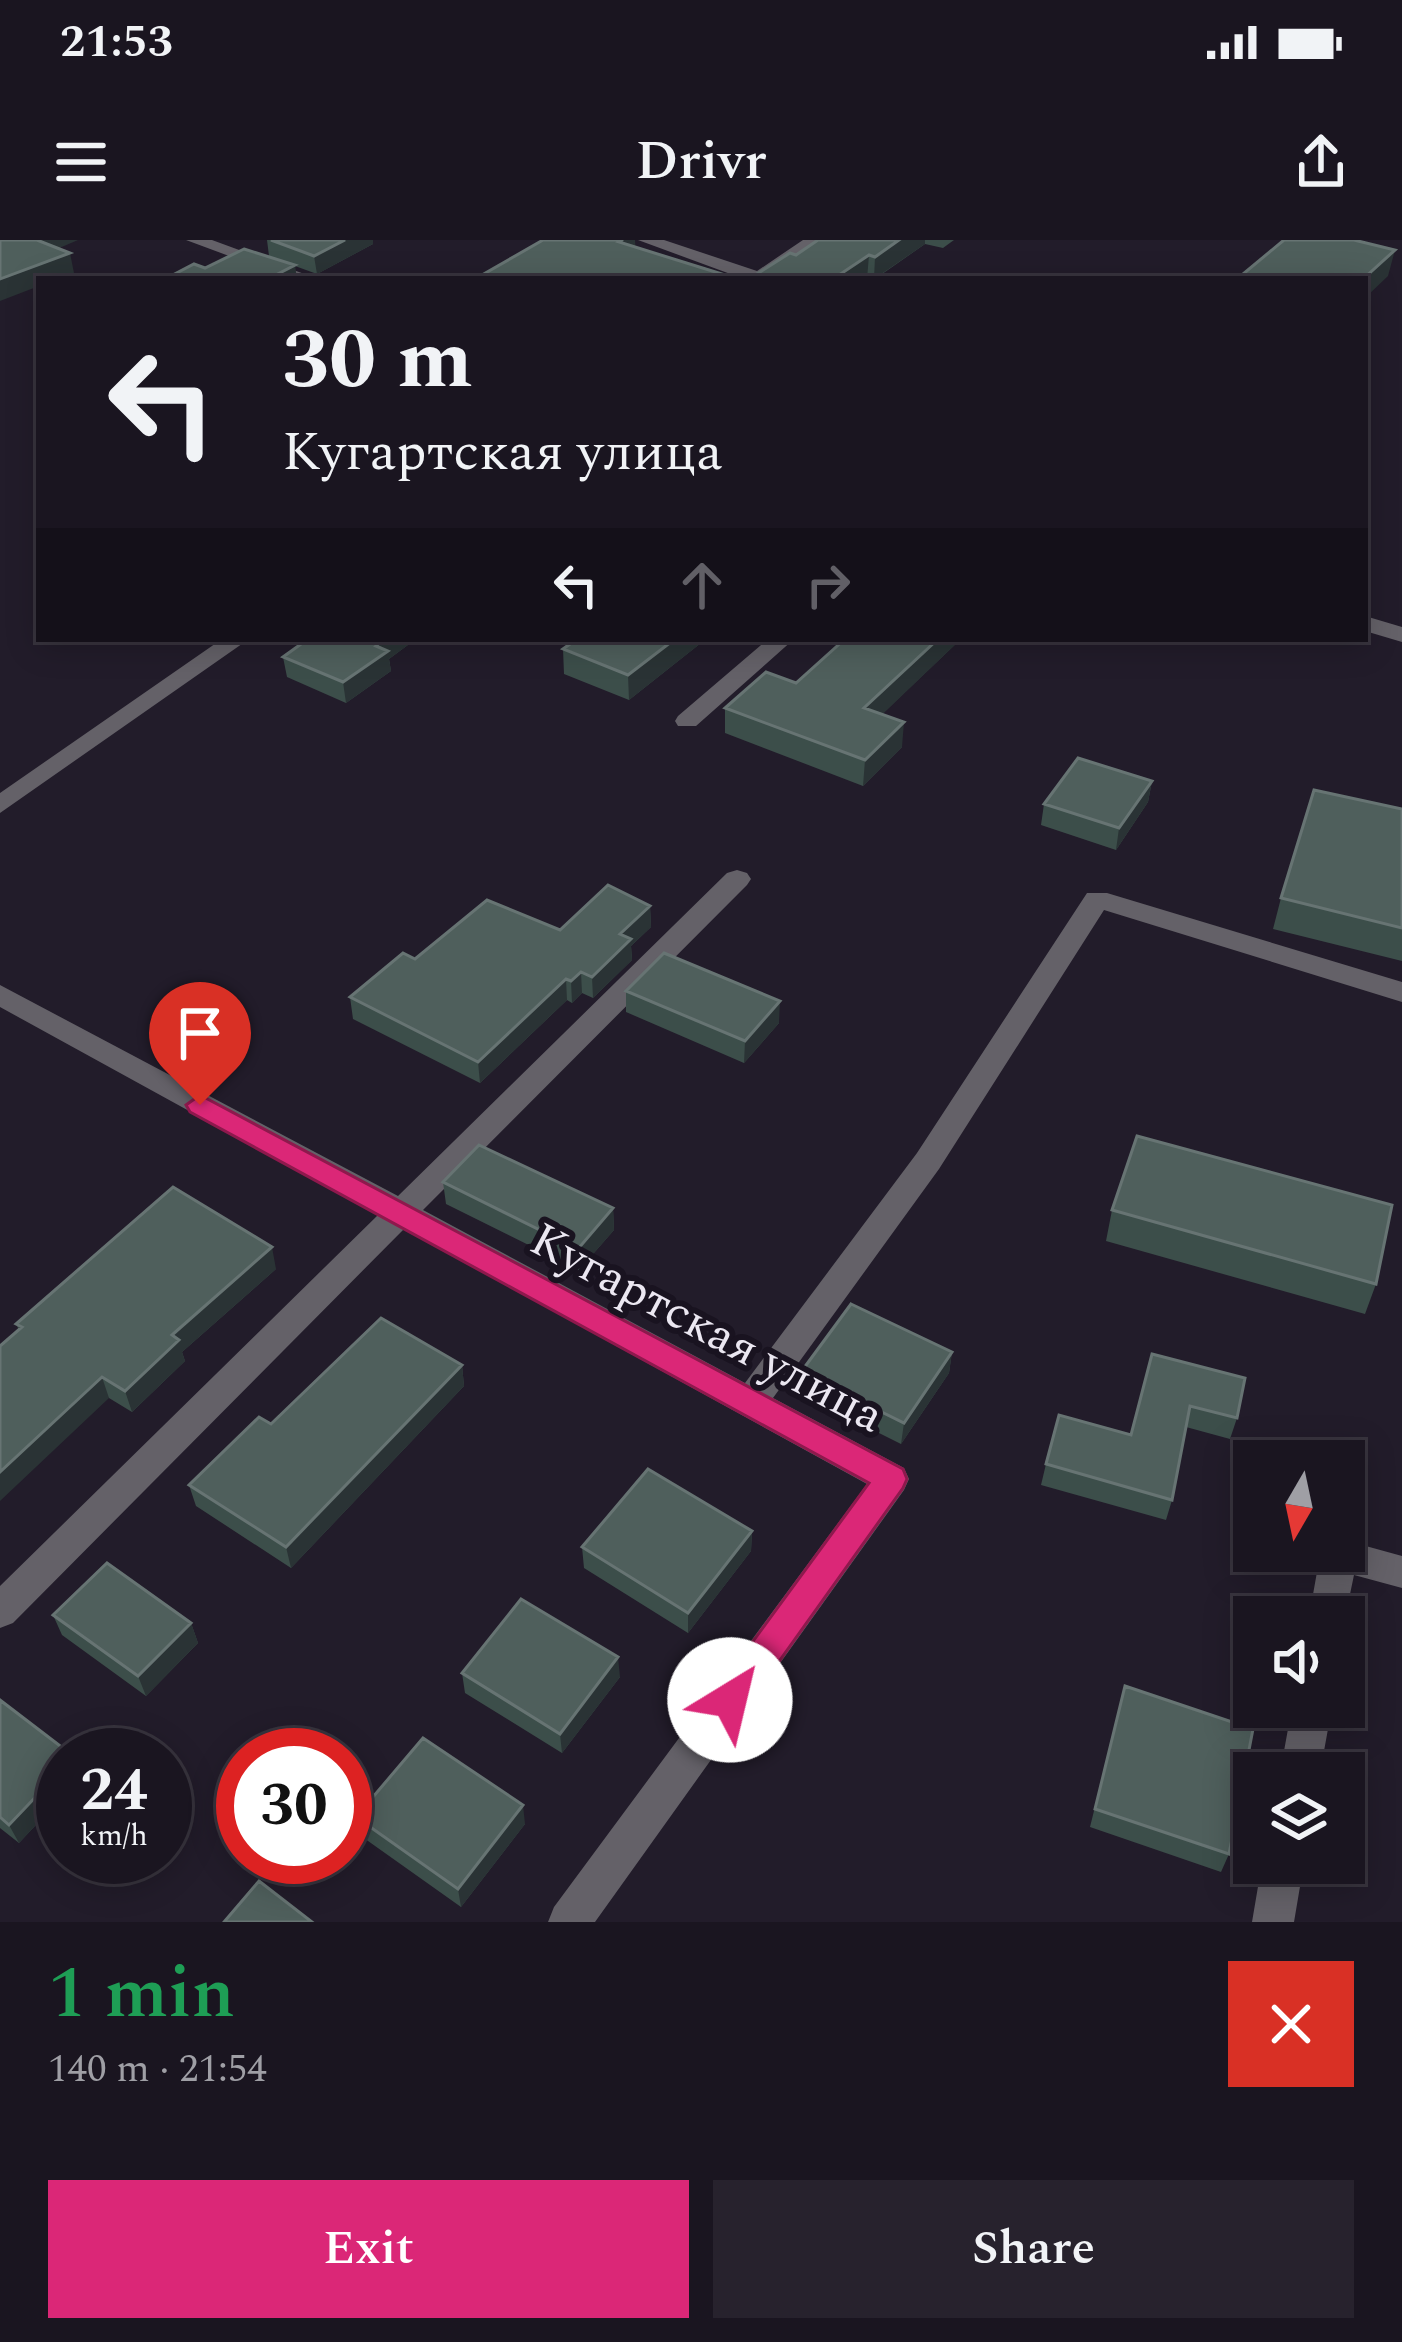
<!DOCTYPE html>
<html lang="en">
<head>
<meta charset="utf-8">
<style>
  body { margin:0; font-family:Spectral,serif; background:#27222d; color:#f1f3f6; height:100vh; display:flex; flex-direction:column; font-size:45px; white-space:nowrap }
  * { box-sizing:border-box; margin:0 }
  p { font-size:39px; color:#9f9fa5 }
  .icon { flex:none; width:66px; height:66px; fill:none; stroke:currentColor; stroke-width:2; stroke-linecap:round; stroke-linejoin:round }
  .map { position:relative; height:1682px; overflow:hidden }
  .panel { display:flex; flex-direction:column; background:#1a1520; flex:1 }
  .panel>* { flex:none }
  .top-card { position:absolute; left:36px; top:36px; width:1332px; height:366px; border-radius:0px; box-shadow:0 6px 30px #0003,0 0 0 3px #38343e; background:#1a1520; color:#f1f3f6; overflow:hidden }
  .needle { width:78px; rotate:189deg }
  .tools { position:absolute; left:1233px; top:1200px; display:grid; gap:24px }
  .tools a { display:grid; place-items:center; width:132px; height:132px; border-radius:0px; background:#1a1520; box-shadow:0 6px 30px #0003,0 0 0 3px #38343e; font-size:60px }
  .speed { position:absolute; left:36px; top:1488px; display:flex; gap:24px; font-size:60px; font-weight:700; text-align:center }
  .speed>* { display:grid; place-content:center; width:156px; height:156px; border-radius:50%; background:#1a1520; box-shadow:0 6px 30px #0003,0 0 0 3px #38343e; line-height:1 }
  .speed small { font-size:30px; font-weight:400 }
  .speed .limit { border:18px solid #d22; background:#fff; color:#111 }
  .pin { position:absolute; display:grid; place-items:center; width:102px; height:102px; color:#fff; margin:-123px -51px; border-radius:50% 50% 50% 0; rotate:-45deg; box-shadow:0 0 12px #0007 }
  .pin .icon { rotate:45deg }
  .me { position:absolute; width:132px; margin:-66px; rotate:36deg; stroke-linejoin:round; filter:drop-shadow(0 0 9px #0008) }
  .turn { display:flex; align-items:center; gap:42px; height:252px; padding:0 48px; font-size:54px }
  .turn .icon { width:156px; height:156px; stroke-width:2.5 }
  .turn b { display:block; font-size:84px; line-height:102px }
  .lanes { display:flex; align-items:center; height:114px; padding:0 48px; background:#0003; justify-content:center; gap:60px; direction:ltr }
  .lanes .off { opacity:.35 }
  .round { display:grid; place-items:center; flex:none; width:126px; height:126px; border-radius:0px; background:#27222d }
  .headline { display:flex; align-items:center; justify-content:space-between; height:204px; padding:0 48px }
  h1 { font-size:72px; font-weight:600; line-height:90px; color:#1e9e55 }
  .button { display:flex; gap:24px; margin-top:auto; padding:24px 48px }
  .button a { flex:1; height:138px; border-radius:0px; background:#db2777; color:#fff; font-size:48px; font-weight:600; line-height:138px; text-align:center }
  .button a+a { background:#27222d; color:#f1f3f6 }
  .status { display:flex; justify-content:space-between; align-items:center; height:84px; padding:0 60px; background:#1a1520; direction:ltr }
  .status svg { height:33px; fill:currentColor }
  header { display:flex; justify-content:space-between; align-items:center; height:156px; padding:0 48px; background:#1a1520; font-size:54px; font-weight:600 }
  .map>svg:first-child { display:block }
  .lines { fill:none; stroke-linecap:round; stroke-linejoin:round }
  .minor { fill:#646168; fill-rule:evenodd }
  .wall { fill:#3c4e4a }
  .shaded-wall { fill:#2a3335 }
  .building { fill:#4f5f5c; stroke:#677473; stroke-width:3 }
  .route { fill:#db2777; stroke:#8e194d; stroke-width:3 }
  .labels { text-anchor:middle; stroke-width:12; stroke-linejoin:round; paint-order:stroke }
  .street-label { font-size:48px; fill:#ebe7f1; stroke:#191320 }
</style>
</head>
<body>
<div class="status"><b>21:53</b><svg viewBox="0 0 49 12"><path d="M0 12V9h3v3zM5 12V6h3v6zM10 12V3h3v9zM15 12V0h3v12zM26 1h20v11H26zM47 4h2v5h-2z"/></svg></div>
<header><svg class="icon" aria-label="menu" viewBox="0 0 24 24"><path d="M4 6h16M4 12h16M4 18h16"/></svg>Drivr<svg class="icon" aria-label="share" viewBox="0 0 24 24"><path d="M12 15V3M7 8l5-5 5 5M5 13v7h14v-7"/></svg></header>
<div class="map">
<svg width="1402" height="1682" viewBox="0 0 1402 1682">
  <rect width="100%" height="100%" fill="#221c2a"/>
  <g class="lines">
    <path class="minor" d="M186,0H212L318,39H291Z
      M638,0H664L757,31L803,0H824L770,39H744Z
      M1365,376L1402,387V402L1365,391Z
      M222,399H249L0,573V553Z
      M768,399H794L696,486H678L675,481L678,476Z
      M737,630L747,633L751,639L747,645L423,970L745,1143L917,913L1087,653H1107L1402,742V762L1104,670L939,929L773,1158L904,1228L909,1239L904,1250L595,1682H548L554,1667L867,1244L404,989L13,1383L0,1388V1346L378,975L0,767V745L398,956L727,633Z
      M1344,1300L1402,1316V1348L1354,1335L1344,1383V1377H1309L1320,1315L1322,1311H1344Z
      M1292,1467H1332L1320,1533H1280Z
      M1262,1623H1304L1294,1682H1252Z"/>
  </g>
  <path class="wall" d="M267,0H373V4L317,34L295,26L205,28L290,24L269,16Z
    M818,0H954L943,8L925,4L875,39H749L796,15Z
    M308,399H416L389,419L391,431L346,463L287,437L283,417Z
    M706,399L629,460L564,434L563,409Z
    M845,399H961L882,474L902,507L863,546L725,493V468L796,443Z
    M973,399H997L991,405Z
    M1152,541L1148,562L1116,610L1041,585L1044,564Z
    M1402,569V721L1273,689L1281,658Z
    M650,666L651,687L631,706L632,720L593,758L582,753L572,763L567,760L480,843L353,779L350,757L415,719L560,690Z
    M626,751L779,783L744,823L626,772Z
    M443,942L613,968L614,990L579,1030L446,964Z
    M1112,970L1376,1044L1365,1074L1106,1001Z
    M276,1029L182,1112L185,1121L132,1172L109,1158L19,1090L16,1084Z
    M952,1112L949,1133L901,1204L799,1153L801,1132Z
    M1152,1114L1237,1178L1230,1199L1186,1187L1172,1260L1166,1280L1041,1245L1046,1224L1131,1195Z
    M462,1125L464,1146L291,1328L196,1266L189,1245L271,1184Z
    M752,1291L751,1311L688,1393L584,1328L582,1307Z
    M53,1375L191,1383L198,1403L146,1456L62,1395Z
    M462,1433L620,1437L562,1513L465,1453Z
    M1125,1446L1229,1614L1221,1632L1090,1587Z
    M0,1460L63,1515V1556L19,1603L0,1588Z
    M356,1577L525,1584L461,1667L361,1596Z"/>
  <path class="shaded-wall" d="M32,0H78L36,18Z
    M345,0H373V4L317,34L314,16Z
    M623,0H635L636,15L619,2Z
    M899,0H925V4L874,39L875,17Z
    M1395,10L1388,36L1365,58V39H1363Z
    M70,13L74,33L58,39H39V46L0,61V39Z
    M869,15L867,39H833Z
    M295,25L297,39H268Z
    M385,399H416L389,419L391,431L346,463L343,442L376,406Z
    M675,399H706L629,460L628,435Z
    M938,399H961L863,493L864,468Z
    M904,482L902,507L863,546L865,520Z
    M1152,541L1148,562L1116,610L1119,588Z
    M650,666L651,687L631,706L632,720L593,758L592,737L620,694Z
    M581,732L582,753L572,763L571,741Z
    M566,739L567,760L480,843L478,822Z
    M780,761L779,783L744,823L745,801Z
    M613,968L614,990L579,1030L578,1009Z
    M272,1007L276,1029L182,1112L185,1121L132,1172L125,1151L172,1095Z
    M952,1112L949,1133L901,1204L904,1183Z
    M462,1125L464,1146L291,1328L286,1307Z
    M102,1137L109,1158L0,1261V1232Z
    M752,1291L751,1311L688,1393V1373Z
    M191,1383L198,1403L146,1456L138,1436Z
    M618,1417L620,1437L562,1513L560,1494Z
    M63,1528V1556L19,1603L9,1585Z
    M523,1565L525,1584L461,1667L458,1649Z"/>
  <path class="building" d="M0,0H37L70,13L0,39Z
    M271,0H345L314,16Z
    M543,0H623L619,2L738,39H475Z
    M818,0H899L875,17L869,15L833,39H749L790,13L796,15Z
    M1284,0H1354L1395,10L1363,39H1237Z
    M244,9L295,25L268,39H165L194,24L205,28Z
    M308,399H385L376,406L388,411L343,442L283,417Z
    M577,399H675L628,435L563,409Z
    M845,399H938L864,468L904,482L865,520L725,468L766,432L796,443Z
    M1078,518L1152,541L1119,588L1044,564Z
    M1314,550L1402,569V688L1281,658Z
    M608,645L650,666L620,694L631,699L592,737L581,732L571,741L566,739L478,822L350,757L403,713L415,719L487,660L560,690Z
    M664,713L780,761L745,801L626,751Z
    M1137,896L1392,965L1376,1044L1112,970Z
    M479,905L613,968L578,1009L443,942Z
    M173,947L272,1007L172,1095L179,1100L125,1151L102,1137L0,1232V1106L22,1087L16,1084Z
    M851,1064L952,1112L904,1183L801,1132Z
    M381,1078L462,1125L286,1307L189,1245L259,1177L271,1184Z
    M1152,1114L1245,1138L1237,1178L1190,1166L1172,1260L1046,1224L1059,1175L1131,1195Z
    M648,1229L752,1291L688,1373L582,1307Z
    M107,1323L191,1383L138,1436L53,1375Z
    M521,1359L618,1417L560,1494L462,1433Z
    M1125,1446L1253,1489L1229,1614L1095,1569Z
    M0,1460L72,1515H63V1528L9,1585L0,1577Z
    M423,1498L523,1565L458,1649L356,1577Z
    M259,1641L312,1682H224Z"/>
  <path class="route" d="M200,855L903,1229L907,1239L903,1248L743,1472L730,1477L718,1472L712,1460L718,1449L869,1243L190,872L186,865Z"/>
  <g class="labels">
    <g class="street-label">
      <text transform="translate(708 1086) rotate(28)" y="17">Кугартская улица</text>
    </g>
  </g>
</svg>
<div class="tools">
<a><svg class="needle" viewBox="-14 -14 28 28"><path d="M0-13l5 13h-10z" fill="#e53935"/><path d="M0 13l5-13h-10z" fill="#9f9fa5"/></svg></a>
<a><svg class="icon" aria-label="sound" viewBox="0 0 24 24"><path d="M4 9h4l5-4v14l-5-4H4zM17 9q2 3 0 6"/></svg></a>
<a><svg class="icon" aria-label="layers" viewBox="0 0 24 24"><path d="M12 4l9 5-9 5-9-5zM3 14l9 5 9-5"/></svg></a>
</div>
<div class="speed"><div>24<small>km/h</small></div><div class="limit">30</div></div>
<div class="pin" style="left:200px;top:865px;background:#d93025"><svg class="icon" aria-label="arrive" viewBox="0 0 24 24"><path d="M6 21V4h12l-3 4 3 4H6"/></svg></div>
<svg class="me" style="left:730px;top:1460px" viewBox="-20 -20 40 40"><circle r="19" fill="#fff"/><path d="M0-13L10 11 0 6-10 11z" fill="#db2777"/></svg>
<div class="top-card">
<div class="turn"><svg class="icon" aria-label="left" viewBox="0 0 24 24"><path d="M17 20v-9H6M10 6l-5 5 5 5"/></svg><div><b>30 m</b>Кугартская улица</div></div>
<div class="lanes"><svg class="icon" aria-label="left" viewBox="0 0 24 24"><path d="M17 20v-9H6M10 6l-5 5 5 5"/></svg><svg class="icon off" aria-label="ahead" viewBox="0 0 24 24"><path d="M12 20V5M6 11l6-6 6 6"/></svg><svg class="icon off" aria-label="right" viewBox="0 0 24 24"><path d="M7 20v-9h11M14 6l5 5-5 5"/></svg></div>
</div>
</div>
<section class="panel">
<div class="headline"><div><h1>1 min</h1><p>140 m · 21:54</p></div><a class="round" style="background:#d93025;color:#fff"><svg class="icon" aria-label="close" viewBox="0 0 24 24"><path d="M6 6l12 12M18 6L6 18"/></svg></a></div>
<div class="button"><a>Exit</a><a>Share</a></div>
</section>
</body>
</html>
